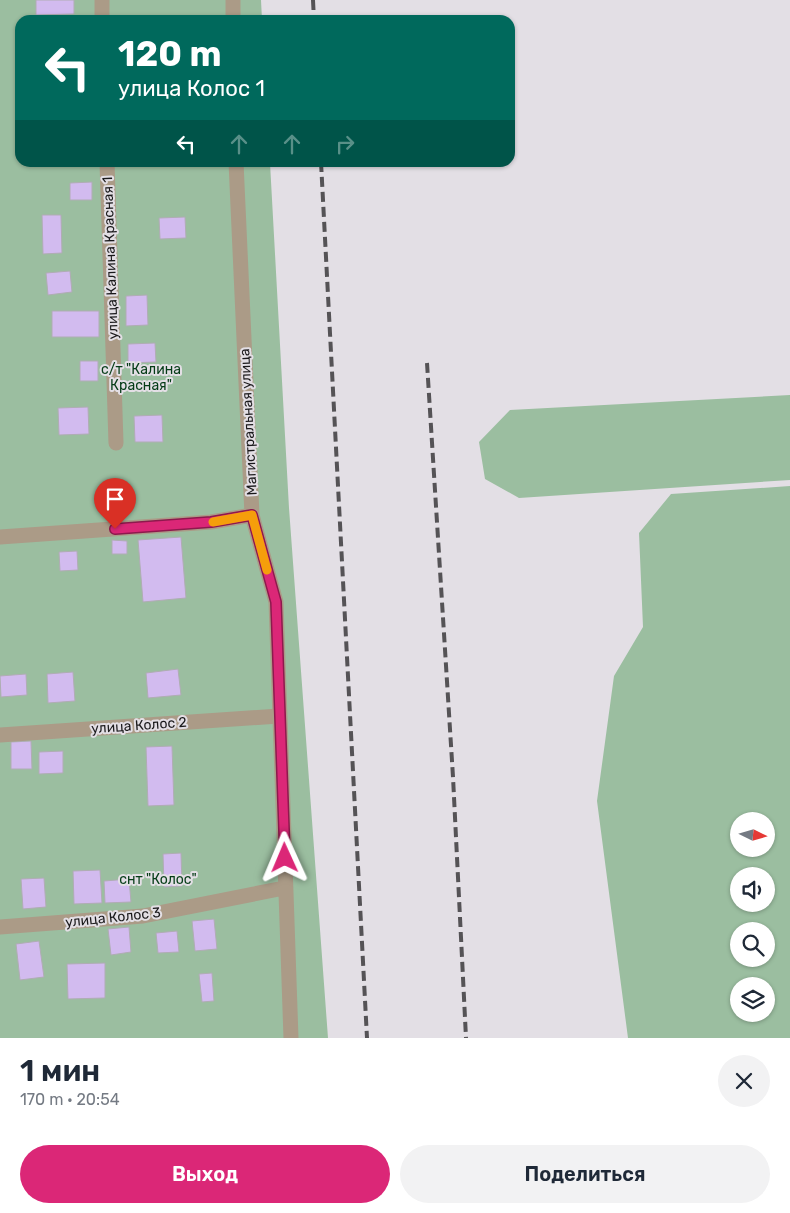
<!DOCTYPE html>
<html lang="ru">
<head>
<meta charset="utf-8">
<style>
  body { margin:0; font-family:Rubik,sans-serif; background:#f2f2f3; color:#1f2937; height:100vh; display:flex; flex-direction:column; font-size:19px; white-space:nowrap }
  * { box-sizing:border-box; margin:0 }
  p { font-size:16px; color:#747a83 }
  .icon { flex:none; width:28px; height:28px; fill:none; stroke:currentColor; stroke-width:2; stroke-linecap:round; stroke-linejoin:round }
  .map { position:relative; height:1038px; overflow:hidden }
  .sheet { display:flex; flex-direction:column; background:#fff; flex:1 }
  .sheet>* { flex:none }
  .guide { position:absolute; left:15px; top:15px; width:500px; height:152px; border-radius:15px; box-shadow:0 1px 4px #0004; background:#00695c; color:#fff; overflow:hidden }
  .needle { width:32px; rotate:95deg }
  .buttons { position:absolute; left:730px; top:812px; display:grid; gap:10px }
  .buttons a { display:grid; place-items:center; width:45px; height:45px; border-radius:50%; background:#fff; box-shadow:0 1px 4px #0004; font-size:25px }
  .pin { position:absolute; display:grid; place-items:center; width:42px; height:42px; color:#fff; margin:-51px -21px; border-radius:50% 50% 50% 0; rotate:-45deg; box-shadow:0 0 5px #0007 }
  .pin .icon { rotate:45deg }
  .me { position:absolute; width:55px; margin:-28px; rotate:359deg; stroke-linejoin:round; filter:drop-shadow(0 0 4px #0008) }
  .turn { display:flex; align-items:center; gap:18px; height:105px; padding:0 20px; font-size:22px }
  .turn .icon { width:65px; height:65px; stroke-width:2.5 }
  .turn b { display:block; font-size:35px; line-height:42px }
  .lanes { display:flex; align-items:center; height:48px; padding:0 20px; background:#0003; justify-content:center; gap:25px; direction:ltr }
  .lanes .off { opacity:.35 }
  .round { display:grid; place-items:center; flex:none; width:52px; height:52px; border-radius:26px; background:#f2f2f3 }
  .summary { display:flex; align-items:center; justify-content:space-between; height:85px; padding:0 20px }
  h1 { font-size:30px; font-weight:600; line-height:38px }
  .button { display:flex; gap:10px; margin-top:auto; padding:10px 20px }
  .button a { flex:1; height:58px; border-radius:30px; background:#db2777; color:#fff; font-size:20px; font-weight:600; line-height:58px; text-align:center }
  .button a+a { background:#f2f2f3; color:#1f2937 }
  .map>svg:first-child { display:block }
  .green { fill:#9bbea0; fill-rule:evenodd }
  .building { fill:#d2bbef; stroke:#afadb3 }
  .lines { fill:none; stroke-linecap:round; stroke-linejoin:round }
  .street { stroke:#ab9b87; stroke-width:15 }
  .rail { stroke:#555356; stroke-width:4; stroke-dasharray:10 5; stroke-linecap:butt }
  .route-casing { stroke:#8e194d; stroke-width:12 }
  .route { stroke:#db2777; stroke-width:9 }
  .slow { stroke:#f59e0b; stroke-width:9 }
  .labels { text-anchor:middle; stroke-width:4; stroke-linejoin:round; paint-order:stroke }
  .street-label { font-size:14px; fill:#1a191b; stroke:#e3dfe5 }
  .park-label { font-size:14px; fill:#053c17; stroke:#e3dfe5 }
</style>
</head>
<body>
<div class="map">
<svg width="790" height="1038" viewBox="0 0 790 1038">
  <rect width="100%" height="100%" fill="#e3dfe5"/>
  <path class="green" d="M0,0H261L262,20H20V162L270,163L289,508L328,1038H0Z
    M790,395V480L519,498L485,479L479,442L510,410Z
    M790,486V1038H628L597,801L614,676L643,627L639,533L671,494ZM766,821V849H739V821ZM739,876H766V904H739ZM766,931V959H739V931ZM766,986V1014H739V986Z"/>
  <path class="building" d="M36,0H74V14L36,15Z
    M92,182V200H70V183Z
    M42,215H61L62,253L43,254Z
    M185,217L186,238L160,239L159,218Z
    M70,271L72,292L48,295L46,273Z
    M147,295L148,325L126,326V296Z
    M52,311H99V337H52Z
    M155,343L156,362L128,363V344Z
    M80,361H98V381H80Z
    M88,407L89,434L59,435L58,408Z
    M162,415L163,442H135L134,416Z
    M181,537L186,598L143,602L138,540Z
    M112,540L127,541V554H112Z
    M77,551L78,570L60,571L59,552Z
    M178,669L181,695L148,698L146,673Z
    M73,672L75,701L48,703L47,674Z
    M26,674L27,695L1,697L0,676Z
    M31,741L32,769H11V742Z
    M172,746L174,805L148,806L146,747Z
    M63,751V773L39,774V752Z
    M181,853L182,886L164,887L163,854Z
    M100,870L102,903L74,904L73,871Z
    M44,878L46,907L23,909L21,879Z
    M129,879L131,902L105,903L104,881Z
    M214,919L217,949L195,951L192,921Z
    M129,927L131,952L111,955L108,929Z
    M177,931L179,952L158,953L156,933Z
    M39,941L44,977L20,980L16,944Z
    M105,963V998L68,999L67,964Z
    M212,973L214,1001L202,1002L199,974Z"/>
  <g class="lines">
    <path class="street" d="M102,0V20
      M233,0V20
      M107,162L116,443
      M236,162L252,515L276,602L291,1038
      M0,537L211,522L252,515
      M0,735L279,716
      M0,927L143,916L284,888"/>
    <path class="rail" d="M313,0L314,20
      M321,162L367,1038
      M427,363L453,777L466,1038"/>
  </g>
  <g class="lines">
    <g class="route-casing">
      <path id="route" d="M115,529L211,522L252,515L276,602L285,858"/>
    </g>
    <use href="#route" class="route"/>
    <path class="slow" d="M213,522L252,515L267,570"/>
  </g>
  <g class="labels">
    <g class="street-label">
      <text transform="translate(110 258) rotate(-92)" y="5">улица Калина Красная 1</text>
      <text transform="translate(248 422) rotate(-93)" y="5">Магистральная улица</text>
      <text transform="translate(139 725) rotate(-4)" y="5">улица Колос 2</text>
      <text transform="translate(113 917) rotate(-6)" y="5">улица Колос 3</text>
    </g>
    <g class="park-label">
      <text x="141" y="374">с/т "Калина<tspan x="141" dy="16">Красная"</tspan></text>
      <text x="158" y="884">снт "Колос"</text>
    </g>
  </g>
</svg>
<div class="buttons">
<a><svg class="needle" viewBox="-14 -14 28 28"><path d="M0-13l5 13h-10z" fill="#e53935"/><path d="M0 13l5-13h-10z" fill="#747a83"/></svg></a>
<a><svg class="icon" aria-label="sound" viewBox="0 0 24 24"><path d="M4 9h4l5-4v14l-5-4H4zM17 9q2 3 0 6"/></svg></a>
<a><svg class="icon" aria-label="search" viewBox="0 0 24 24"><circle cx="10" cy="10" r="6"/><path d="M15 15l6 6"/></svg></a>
<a><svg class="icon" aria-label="layers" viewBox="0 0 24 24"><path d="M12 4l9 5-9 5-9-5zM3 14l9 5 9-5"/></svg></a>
</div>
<div class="pin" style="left:115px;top:529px;background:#d93025"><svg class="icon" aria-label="arrive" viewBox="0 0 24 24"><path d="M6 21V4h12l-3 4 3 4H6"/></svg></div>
<svg class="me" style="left:285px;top:858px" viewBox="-20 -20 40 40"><path d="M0-17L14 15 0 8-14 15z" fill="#db2777" stroke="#fff" stroke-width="4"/></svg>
<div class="guide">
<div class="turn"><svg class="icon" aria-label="left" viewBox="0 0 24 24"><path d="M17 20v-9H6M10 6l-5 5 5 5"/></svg><div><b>120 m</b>улица Колос 1</div></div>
<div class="lanes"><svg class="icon" aria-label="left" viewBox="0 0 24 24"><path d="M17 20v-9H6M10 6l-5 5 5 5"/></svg><svg class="icon off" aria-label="ahead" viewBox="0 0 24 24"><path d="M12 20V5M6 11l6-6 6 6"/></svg><svg class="icon off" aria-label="ahead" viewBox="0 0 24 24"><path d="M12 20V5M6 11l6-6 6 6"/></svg><svg class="icon off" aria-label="right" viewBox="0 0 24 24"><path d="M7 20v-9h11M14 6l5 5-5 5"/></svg></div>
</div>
</div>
<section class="sheet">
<div class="summary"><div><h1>1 мин</h1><p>170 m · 20:54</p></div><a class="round"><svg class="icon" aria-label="close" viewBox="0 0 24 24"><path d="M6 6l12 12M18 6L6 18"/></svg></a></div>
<div class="button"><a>Выход</a><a>Поделиться</a></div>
</section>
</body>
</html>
